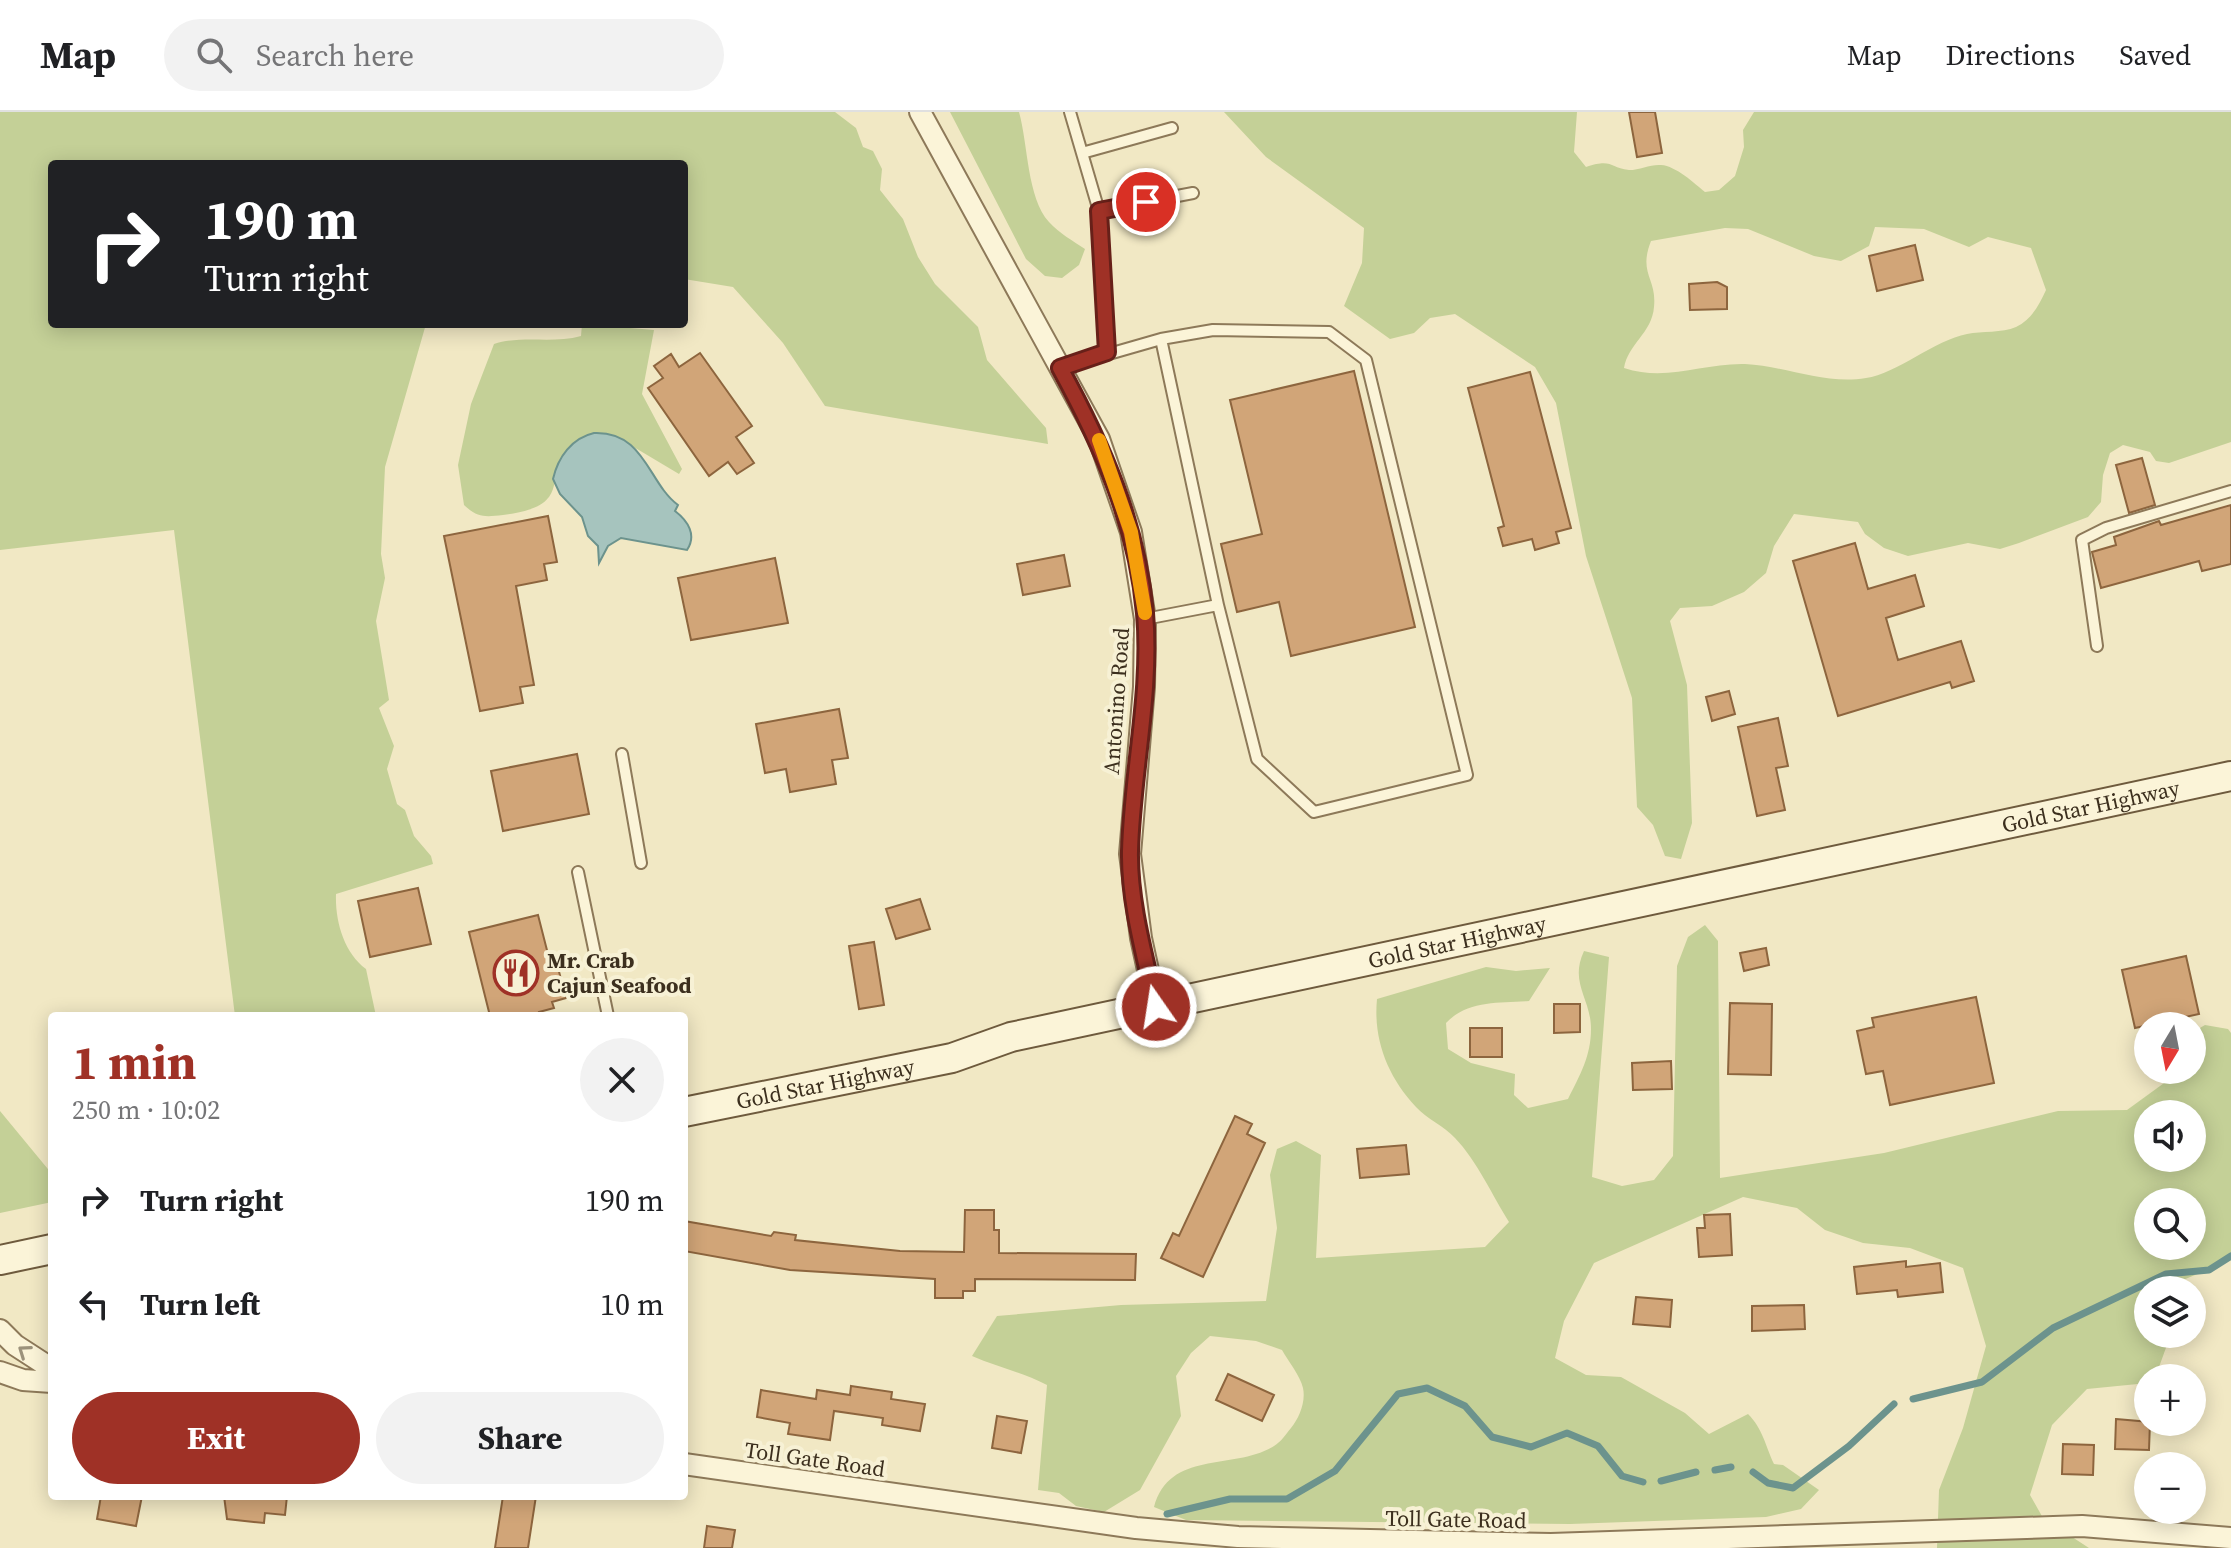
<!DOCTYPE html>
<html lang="en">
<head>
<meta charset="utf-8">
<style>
  body { margin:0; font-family:"Source Serif 4",serif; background:#f2f2f2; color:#202124; height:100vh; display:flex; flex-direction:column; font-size:30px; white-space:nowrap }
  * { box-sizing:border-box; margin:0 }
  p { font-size:26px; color:#757577 }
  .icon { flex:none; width:44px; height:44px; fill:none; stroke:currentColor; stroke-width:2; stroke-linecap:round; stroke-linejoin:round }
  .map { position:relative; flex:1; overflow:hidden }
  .details { position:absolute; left:48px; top:900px; width:640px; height:488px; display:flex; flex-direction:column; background:#fff; border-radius:8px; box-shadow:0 4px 20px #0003 }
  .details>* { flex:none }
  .guide { position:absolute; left:48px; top:48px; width:640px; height:168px; border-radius:8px; box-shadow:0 4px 20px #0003; background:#202124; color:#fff; overflow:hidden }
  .needle { width:52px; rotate:190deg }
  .tools { position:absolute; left:2134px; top:900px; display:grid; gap:16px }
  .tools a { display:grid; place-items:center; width:72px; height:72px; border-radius:50%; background:#fff; box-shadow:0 4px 20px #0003; font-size:40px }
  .pin { position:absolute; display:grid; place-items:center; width:68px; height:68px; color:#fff; margin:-34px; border:4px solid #fff; border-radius:50%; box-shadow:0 2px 8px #0007 }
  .me { position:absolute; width:88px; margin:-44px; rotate:347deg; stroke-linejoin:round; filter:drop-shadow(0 0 6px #0008) }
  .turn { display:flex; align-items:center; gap:28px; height:168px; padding:0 24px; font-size:36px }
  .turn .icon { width:104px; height:104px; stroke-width:2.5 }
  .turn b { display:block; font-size:56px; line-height:68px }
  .round { display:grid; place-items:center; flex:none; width:84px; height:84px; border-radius:42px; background:#f2f2f2 }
  .overview { display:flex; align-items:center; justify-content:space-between; height:136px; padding:0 24px }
  h1 { font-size:48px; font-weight:700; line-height:60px; color:#9f3126 }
  .button { display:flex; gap:16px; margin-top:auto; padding:16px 24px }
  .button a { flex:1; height:92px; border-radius:48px; background:#9f3126; color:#fff; font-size:32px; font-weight:700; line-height:92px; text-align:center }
  .button a+a { background:#f2f2f2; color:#202124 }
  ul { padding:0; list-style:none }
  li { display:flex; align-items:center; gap:24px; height:104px; padding:0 24px }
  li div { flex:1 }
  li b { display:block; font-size:30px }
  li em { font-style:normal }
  header { display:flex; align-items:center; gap:48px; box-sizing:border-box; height:112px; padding:0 40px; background:#fff; border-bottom:2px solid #e0e0e0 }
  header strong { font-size:38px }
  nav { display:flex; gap:44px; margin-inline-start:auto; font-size:28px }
  .search { width:560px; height:72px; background:#f2f2f2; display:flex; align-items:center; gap:20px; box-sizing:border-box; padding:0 28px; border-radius:44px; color:#757577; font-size:30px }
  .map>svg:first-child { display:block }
  .green { fill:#c4d097; fill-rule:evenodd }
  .water { fill:#a6c4be; stroke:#6c938d; stroke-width:2 }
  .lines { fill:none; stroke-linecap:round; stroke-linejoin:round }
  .stream { stroke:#6c938d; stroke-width:7 }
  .building { fill:#d1a578; stroke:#8d653e; stroke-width:2 }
  .lane-casing { stroke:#8d7959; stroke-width:14 }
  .street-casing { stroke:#8d7959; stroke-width:24 }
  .secondary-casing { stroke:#6e5a3d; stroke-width:32 }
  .lane { stroke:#fbf4d8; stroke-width:10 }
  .street { stroke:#fbf4d8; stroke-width:20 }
  .secondary { stroke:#fbf4d8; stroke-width:28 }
  .oneway { stroke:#9c927b }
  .route-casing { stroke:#672019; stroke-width:20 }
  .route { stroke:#9f3126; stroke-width:14 }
  .slow { stroke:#f59e0b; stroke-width:14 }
  .labels { text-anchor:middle; stroke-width:8; stroke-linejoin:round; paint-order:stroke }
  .street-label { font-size:22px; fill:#3c2f1e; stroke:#f7f1d5 }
  .poi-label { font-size:22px; font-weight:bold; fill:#3c2f1e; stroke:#f7f1d5; text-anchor:start }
</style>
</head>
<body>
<header>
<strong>Map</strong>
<div class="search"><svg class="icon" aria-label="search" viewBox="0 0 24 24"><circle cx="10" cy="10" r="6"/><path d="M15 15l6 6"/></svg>Search here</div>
<nav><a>Map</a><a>Directions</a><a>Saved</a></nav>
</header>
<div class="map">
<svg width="2231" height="1436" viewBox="0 0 2231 1436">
  <rect width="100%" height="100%" fill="#f1e8c4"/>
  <path class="green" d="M0,0H835L856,16L863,35L873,39L882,57L880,78L903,107L918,145L935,172L978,215L987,248L1046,316L1048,332L825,294L783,231L733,175L684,167V52H52V212H426L385,355L381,442L385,466L376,509L389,588L379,596L394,634L387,657L397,692L405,698L414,724L431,744L433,752L336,782C335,809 344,841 366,857L376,904H235L174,418L0,438Z
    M950,0H1019C1028,32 1027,86 1049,110C1059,121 1073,129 1085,137L1079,153L1062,166L1045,164L1026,147Z
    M1224,0H1577L1574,40L1586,55C1613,46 1609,56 1629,58C1640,58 1651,52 1661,53C1676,54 1694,71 1705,80L1719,78L1735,64L1744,35L1743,18L1754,0H2231V330L2169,351L2156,349L2150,340L2123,333L2110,341L2103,363L2101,390L2088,405L2019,431L2000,437L1968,431L1908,444L1884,436L1865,422L1858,410L1794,402L1774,434L1766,461L1744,480L1712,494L1680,496L1670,509L1687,573L1692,711L1681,747L1665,744L1653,713L1637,695L1632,586L1586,444L1556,291L1535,255L1455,202L1430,206L1414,221L1390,227L1344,194L1362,151L1364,116L1266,45ZM1875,115L1924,117L1969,135L1988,125L2031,136L2046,178C2039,193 2032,207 2016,215C2002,221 1982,219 1967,222C1935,228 1896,262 1866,266C1825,273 1786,254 1745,252C1702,251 1667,270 1624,256C1628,232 1652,221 1654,195C1657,166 1638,162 1651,129L1725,116L1748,117L1814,144L1841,149L1869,134Z
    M582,212L654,218L642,282L682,357L679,362L622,328L576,332C537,365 579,393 503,403C485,405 478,406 464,393L458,353L471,292L494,232C522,223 553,232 581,224Z
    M1705,813L1718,829L1720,1066L1884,1041L2058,999L2127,998L2182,958H2192L2193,920L2205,913L2228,917L2231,921V1148L2159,1178H2148V1222H2165L2167,1233L2155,1266H2148V1271L2087,1277L2052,1313L2030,1383L2043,1406L2089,1436H1937L1939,1378L1963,1316L1986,1234L1963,1156L1910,1136L1863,1131L1825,1118L1797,1096L1743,1085L1594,1151L1564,1209L1555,1246L1586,1263L1621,1265L1685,1301L1709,1322L1748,1302C1763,1317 1765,1333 1774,1352L1783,1353L1819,1378L1801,1397L1766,1405L1570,1412L1186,1408L1154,1395C1170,1337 1234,1359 1274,1334C1281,1330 1286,1322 1291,1316C1299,1306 1306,1290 1303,1276C1300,1263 1288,1249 1282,1238L1256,1229L1210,1224L1191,1241L1176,1264L1181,1304L1140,1378L1104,1400L1076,1394L1059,1381L1038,1378L1047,1273C1022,1260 997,1255 972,1244L997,1204L1121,1193L1266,1189L1277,1116L1270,1063L1277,1037L1296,1029L1321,1043L1316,1146L1485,1135L1509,1110C1492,1083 1477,1049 1455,1026C1444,1014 1427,1007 1416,995C1388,965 1373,928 1377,887L1486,855L1516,859L1550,856L1529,889C1498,891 1468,888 1446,911L1448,937L1471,951L1515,962L1514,983L1528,996L1568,987C1580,963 1591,944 1591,917C1591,886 1569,871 1584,839L1609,845L1592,1065L1622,1074L1654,1068L1673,1044L1677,854L1688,825ZM2148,1002H2192V1046H2148ZM2148,1090H2192V1134H2148Z
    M0,999L52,1062V1090L0,1101Z"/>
  <path class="water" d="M594,321C645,319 648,371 678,393L675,399C688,409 697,423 687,438L621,426L608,434L599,451L598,434L588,424L582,405L560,382L553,367C558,345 572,326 594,321Z"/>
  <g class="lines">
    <path class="stream" d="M1913,1287L1982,1270L2053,1216L2166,1162L2209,1158L2231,1144
      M1715,1358L1731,1355
      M1753,1360L1768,1371L1793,1376L1849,1334L1894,1292
      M1661,1369L1696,1360
      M1167,1402L1230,1387H1287L1335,1359L1398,1282L1427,1276L1465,1294L1492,1325L1531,1335L1567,1321L1598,1334L1622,1364L1643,1370"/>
  </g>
  <path class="building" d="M1629,0H1655L1662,41L1637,45Z
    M1915,133L1923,168L1877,179L1869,144Z
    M1717,170L1727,175V197L1690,198L1689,172Z
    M700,241L752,314L736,325L754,351L737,362L728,350L709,364L648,276L663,266L654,254L671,242L679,255Z
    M1354,259L1415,515L1291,544L1279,490L1237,500L1221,432L1262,422L1230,288Z
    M1530,260L1571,416L1556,420L1559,431L1535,438L1532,427L1503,434L1498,416L1504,414L1468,276Z
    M2142,346L2155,393L2129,401L2116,353Z
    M2231,393V452L2202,459L2199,449L2101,476L2092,440L2116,433L2114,425L2159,409L2161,413Z
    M548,404L557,450L544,452L547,468L516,474L534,573L520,575L523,591L480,599L444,424Z
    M1855,431L1868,477L1915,463L1924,494L1886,506L1898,548L1961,529L1974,569L1952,576L1950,570L1838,604L1793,449Z
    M1064,443L1070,474L1023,483L1017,452Z
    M775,446L788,511L691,528L678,466Z
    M1729,579L1735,602L1712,609L1706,585Z
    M839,597L848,646L832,648L836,672L790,680L786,657L765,661L756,612Z
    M1778,606L1788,654L1776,656L1785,698L1757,704L1738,615Z
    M577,642L589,702L503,719L491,659Z
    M418,776L431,832L370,845L358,789Z
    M920,787L930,817L896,827L886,797Z
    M538,803L551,854L557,852L566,886L552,890L554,896L539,900L540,904H490L469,820Z
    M874,830L884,893L859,897L849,834Z
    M1766,836L1769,853L1744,859L1740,841Z
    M2186,844L2199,902L2135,916L2122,858Z
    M1976,885L1994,971L1890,993L1883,959L1866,962L1857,919L1874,915L1872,906Z
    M1730,891L1772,892L1771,963L1728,962Z
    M1554,892H1580V920L1554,921Z
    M1470,916H1502V945H1470Z
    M1671,949L1672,977L1633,978L1632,951Z
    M1235,1004L1252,1012L1247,1022L1265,1031L1203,1165L1161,1146L1173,1121L1179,1124Z
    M1406,1033L1409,1062L1360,1066L1357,1037Z
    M965,1098H994V1118H999V1141L1136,1142L1135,1168L975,1167V1179H963V1186H935V1167L790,1158L684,1139V1109L771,1124L774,1120L796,1123L795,1128L900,1139L964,1140Z
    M1730,1102L1732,1143L1699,1145L1697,1116H1705L1704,1103Z
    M1906,1149V1155L1940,1151L1943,1180L1898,1185L1897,1178L1857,1182L1854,1155Z
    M1636,1185L1672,1188L1670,1215L1633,1212Z
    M1804,1193L1805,1217L1752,1219V1194Z
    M1228,1262L1274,1283L1262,1309L1216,1288Z
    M851,1274L892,1280L891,1287L925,1292L920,1319L882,1313L883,1306L834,1299L830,1328L788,1322L790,1311L757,1305L761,1278L816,1287L817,1278L850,1283Z
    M997,1304L1027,1309L1021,1341L992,1336Z
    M2116,1307L2150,1310L2149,1338L2115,1337Z
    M2063,1332L2094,1333L2093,1363L2062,1362Z
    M101,1384H142L136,1414L97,1407Z
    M224,1384H287L285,1403L265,1401L264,1411L227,1407Z
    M503,1384H536L528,1436H495Z
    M707,1414L735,1418L732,1436H704Z"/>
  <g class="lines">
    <g class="lane-casing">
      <path id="lane" d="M1070,0L1099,99L1107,240
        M1082,41L1172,16
        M1099,99L1193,81
        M1161,227L1213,218L1329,220L1366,248L1467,663L1314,700L1257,647L1218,493
        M1060,256L1161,227L1218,493L1145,507
        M2097,534L2082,428L2106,416L2231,379
        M622,642L641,751
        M578,760L608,904"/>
    </g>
    <g class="street-casing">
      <path id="street" d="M920,0L1099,327L1131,420L1145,507L1144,575L1130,742L1141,826L1156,895
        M0,1218L15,1233L52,1257
        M0,1260L23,1268L52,1270
        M684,1352L1136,1416L1238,1425L1551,1432L2082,1414L2231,1426"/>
    </g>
    <g class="secondary-casing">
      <g id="secondary">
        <path id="s1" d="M684,1000L952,946L1011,925L2231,664"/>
        <path d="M0,1148L52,1137"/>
      </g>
    </g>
    <use href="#lane" class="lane"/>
    <use href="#street" class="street"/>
    <use href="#secondary" class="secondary"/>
  </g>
  <defs><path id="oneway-chevron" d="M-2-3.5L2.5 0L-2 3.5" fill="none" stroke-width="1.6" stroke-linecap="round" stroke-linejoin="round" transform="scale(2)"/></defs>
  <use class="oneway" href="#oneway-chevron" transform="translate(24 1239) rotate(-145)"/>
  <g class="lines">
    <g class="route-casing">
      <path id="route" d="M1146,90L1099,99L1107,240L1060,256C1102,333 1137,412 1145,501C1152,580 1132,660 1130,739C1129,790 1145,845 1156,895"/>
    </g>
    <use href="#route" class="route"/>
    <path class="slow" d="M1099,328L1131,420L1145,501"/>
  </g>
  <defs>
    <g id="restaurant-ring" transform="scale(2.3)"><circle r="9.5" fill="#f7f1d5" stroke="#9f3126" stroke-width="1.5"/><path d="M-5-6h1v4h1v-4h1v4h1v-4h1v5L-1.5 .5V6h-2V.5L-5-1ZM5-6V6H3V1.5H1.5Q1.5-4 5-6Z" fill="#9f3126"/></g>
  </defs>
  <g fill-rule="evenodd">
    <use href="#restaurant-ring" x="516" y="861"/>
  </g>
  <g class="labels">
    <g class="street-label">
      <text transform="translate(1116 589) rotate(-86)" y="8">Antonino Road</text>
      <text dy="8" stroke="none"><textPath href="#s1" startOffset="1440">Gold Star Highway</textPath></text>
      <text dy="8" stroke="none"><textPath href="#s1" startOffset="792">Gold Star Highway</textPath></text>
      <text dy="8" stroke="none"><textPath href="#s1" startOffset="144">Gold Star Highway</textPath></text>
      <text transform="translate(815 1347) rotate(8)" y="8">Toll Gate Road</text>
      <text transform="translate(1456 1407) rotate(1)" y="8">Toll Gate Road</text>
    </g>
    <g class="poi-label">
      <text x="547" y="856">Mr. Crab<tspan x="547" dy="25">Cajun Seafood</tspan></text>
    </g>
  </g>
</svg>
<div class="tools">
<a><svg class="needle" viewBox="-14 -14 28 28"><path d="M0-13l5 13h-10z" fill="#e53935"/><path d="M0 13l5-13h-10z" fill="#757577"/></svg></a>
<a><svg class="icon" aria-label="sound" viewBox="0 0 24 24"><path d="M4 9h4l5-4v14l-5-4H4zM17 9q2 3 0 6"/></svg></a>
<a><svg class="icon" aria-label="search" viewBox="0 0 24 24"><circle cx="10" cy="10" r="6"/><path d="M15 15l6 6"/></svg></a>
<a><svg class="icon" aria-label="layers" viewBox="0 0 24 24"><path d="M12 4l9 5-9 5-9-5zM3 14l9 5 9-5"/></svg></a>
<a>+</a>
<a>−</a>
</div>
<div class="pin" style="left:1146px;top:90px;background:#d93025"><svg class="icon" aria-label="arrive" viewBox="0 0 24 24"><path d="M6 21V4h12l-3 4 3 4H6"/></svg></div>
<svg class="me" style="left:1156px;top:895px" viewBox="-20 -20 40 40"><circle r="17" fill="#9f3126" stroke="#fff" stroke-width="3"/><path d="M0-11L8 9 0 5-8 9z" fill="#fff"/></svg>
<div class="guide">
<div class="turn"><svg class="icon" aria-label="right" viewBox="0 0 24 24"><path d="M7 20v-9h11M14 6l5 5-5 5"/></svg><div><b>190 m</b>Turn right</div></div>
</div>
<section class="details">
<div class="overview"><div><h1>1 min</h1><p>250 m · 10:02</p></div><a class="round"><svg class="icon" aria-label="close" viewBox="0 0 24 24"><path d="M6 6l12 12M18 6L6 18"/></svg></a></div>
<ul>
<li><svg class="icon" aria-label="right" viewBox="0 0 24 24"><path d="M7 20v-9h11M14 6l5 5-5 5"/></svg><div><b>Turn right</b></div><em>190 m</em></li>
<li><svg class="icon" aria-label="left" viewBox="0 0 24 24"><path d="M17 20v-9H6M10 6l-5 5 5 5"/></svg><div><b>Turn left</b></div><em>10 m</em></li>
</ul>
<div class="button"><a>Exit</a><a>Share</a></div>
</section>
</div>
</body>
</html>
